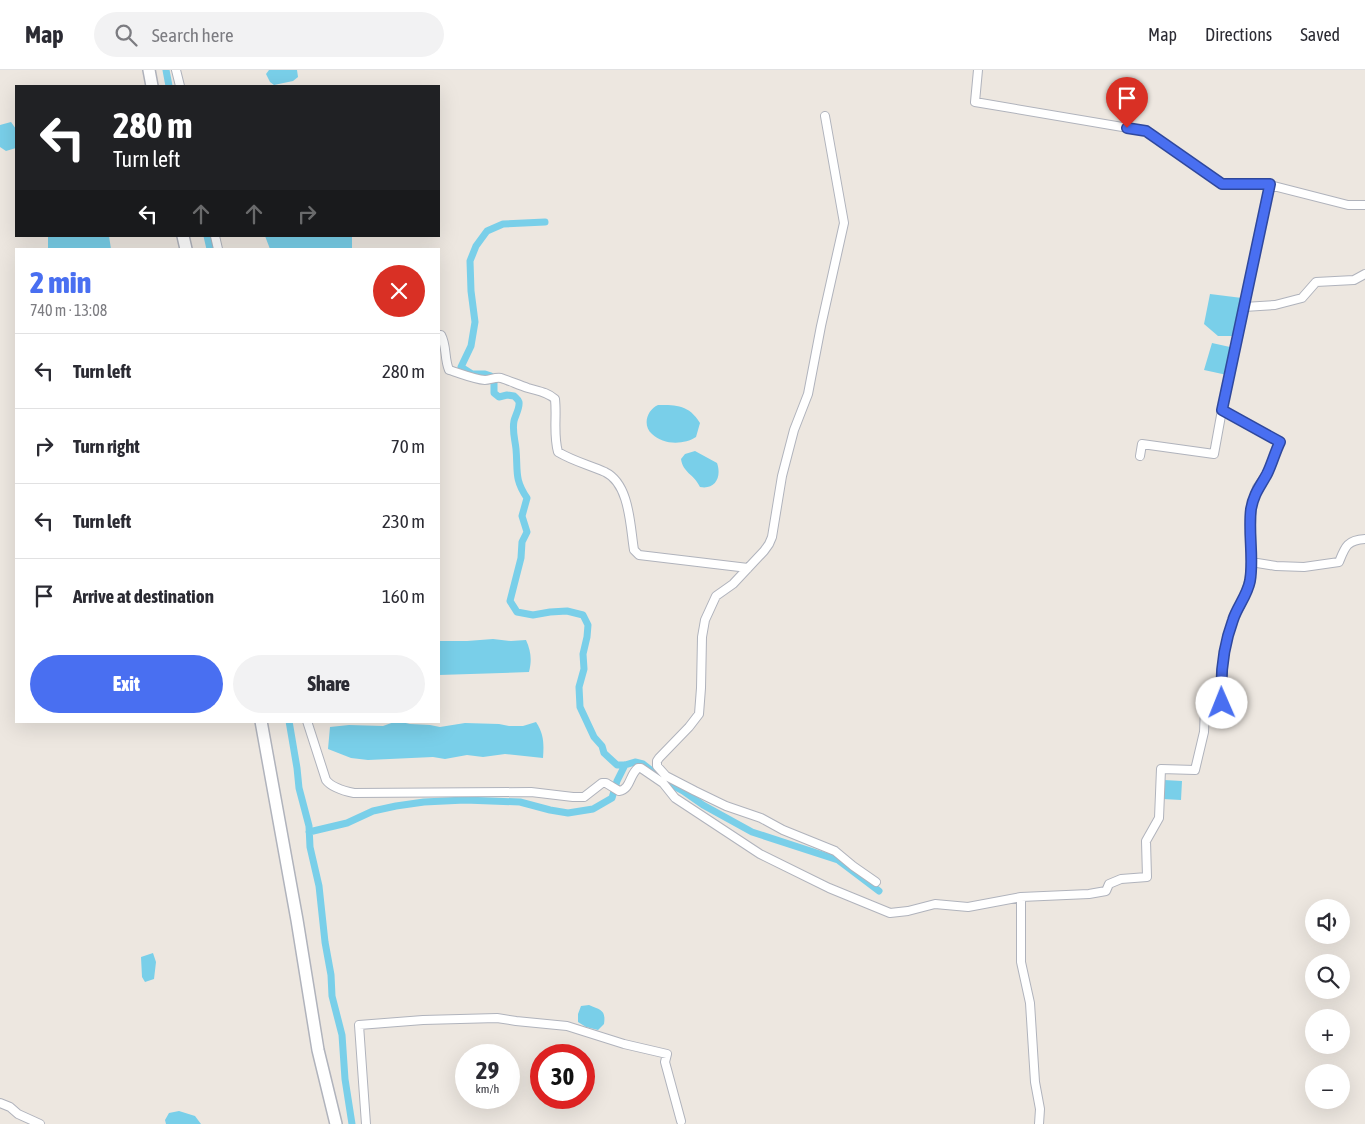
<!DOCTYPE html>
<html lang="en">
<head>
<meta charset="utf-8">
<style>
  body { margin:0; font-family:"Asap Condensed",sans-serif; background:#f2f2f3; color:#2b2b33; height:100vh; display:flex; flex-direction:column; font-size:19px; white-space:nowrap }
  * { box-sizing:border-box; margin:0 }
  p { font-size:16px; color:#7c7c81 }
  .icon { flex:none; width:28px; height:28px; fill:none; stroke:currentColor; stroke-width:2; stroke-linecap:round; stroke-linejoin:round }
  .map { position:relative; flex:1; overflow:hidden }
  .side { position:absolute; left:15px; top:178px; width:425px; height:475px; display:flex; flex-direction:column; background:#fff; border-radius:0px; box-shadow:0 5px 20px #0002 }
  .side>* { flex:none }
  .banner { position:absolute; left:15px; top:15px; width:425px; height:152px; border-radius:0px; box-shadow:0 5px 20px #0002; background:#202124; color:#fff; overflow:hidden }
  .tools { position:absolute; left:1305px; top:829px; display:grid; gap:10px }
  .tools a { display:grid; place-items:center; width:45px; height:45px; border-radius:50%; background:#fff; box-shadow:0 5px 20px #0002; font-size:25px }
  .speed { position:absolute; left:455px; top:974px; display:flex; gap:10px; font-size:25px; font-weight:700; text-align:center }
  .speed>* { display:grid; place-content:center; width:65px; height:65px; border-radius:50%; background:#fff; box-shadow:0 5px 20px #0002; line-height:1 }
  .speed small { font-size:12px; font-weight:400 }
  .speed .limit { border:8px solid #d22; background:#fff; color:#111 }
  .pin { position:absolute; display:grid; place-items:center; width:42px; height:42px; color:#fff; margin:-51px -21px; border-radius:50% 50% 50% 0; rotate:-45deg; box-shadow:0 0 5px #0007 }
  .pin .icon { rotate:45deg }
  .me { position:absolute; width:55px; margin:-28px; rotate:359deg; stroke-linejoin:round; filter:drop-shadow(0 0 4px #0008) }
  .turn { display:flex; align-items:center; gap:18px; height:105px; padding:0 15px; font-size:22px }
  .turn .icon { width:65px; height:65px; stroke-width:2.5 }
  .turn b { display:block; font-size:35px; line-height:42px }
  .lanes { display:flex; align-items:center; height:48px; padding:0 15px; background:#0003; justify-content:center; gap:25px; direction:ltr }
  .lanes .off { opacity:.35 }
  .round { display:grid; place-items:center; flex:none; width:52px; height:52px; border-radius:26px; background:#f2f2f3 }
  .summary { display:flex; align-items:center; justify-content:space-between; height:85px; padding:0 15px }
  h1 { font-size:30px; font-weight:800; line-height:38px; color:#496ff1 }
  .primary-button { display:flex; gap:10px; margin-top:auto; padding:10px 15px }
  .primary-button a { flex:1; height:58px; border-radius:30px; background:#496ff1; color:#fff; font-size:20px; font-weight:800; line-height:58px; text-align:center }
  .primary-button a+a { background:#f2f2f3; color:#2b2b33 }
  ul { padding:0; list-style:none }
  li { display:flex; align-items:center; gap:15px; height:75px; padding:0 15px; border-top:1px solid #e1e1e2 }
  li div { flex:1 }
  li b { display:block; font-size:19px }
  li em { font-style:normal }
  header { display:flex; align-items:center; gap:30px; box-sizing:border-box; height:70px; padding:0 25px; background:#fff; border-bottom:1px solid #e1e1e2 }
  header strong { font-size:24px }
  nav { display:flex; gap:28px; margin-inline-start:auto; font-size:18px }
  .search { width:350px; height:45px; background:#f2f2f3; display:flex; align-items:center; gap:12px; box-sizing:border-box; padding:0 18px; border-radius:28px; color:#7c7c81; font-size:19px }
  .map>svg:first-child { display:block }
  .water { fill:#79cfe9 }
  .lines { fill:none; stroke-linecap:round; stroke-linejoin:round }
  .canal { stroke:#79cfe9; stroke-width:7 }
  .street-casing { stroke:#b0b3bc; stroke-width:10 }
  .secondary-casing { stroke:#b0b3bc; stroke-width:14 }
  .street { stroke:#fff; stroke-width:8 }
  .secondary { stroke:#fff; stroke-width:11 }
  .route-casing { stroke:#2f489d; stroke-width:12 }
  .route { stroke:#496ff1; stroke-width:9 }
</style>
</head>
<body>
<header>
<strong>Map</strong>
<div class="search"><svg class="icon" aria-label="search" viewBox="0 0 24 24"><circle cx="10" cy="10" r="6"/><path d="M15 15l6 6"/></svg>Search here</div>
<nav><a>Map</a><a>Directions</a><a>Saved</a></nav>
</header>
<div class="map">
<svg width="1365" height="1054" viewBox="0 0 1365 1054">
  <rect width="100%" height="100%" fill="#ede7e0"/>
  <path class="water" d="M269,0H297L298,7L293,11L274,15L270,12L266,4Z
    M11,52L16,59V78L6,81L0,77V55Z
    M48,166H109L111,179H48Z
    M265,166H352V179H270Z
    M1210,224L1242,228L1235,266H1218L1204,254Z
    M1212,273L1230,277L1233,281L1227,305L1204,300Z
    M658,335C677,335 689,335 700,353L696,367C684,375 663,375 652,364C642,355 647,340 658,335Z
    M695,381L717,393C722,407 715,420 700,417C694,404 683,403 681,389L685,384Z
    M493,569L511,571L526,570C531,581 532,590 529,602L439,605V571H467Z
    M397,651L410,654L430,655L440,657L465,653L499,654L509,656H523L536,652C544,664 544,674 543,688L505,684L483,687L467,685L445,689L433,687L368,690L351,688L328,679L330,657L349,655L383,656Z
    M1164,710L1182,711L1181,730L1163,729Z
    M153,883L156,892L154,909L145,912L142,907L141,887Z
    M589,935C601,940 606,940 604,954L598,960L586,957L578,952V944L581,936Z
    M179,1041L195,1046L201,1054H166L165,1050L169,1043Z"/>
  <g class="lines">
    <path class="canal" d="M166,0L169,16
      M207,166L210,179
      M491,306L485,304H472L461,297L471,276L475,252L471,221L470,191L476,176L487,161L503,154L545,152
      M494,309V323L499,327L507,325L514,326C516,328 518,329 519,332C520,338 515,346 514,351C512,361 515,369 516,379C518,401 514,409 527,428L522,446L527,462L522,472L521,488L510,531L517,542L533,545L550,542L567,541L583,545L588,555L587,567L583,584L584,599L579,617L580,637L594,667L602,676L604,683L617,695H625L635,692L643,694L666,712L683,721L703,735L752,762L838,790L879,821
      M289,651L297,698L299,718L309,756L310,777L319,816L325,872L331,905L332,926L342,965L345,1009L352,1054
      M309,762L347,753L373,741L396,736L424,732L465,730L520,732L550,740L568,743L593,739L612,728L617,711L625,695"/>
    <g class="street-casing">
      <path id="street" d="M176,0L180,16
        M978,0L975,32L1146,61L1222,114L1270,115L1348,135H1365
        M825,46L844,153L821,256L808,324L794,360L782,406L772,467L769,474L764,481L733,514L716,526L705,550L702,567L701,618L699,644L689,657L659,688L657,691V696L666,706L695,721L726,736L761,748L783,760L835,781L853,796L876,812
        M1270,115L1222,340L1280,372L1267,404L1257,418L1251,438L1250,472L1251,492L1276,496L1304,497L1339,492C1345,477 1347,470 1365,469
        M215,166L218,179
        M1244,237L1275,235L1302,228L1316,212L1354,210L1365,204
        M439,265H441C447,276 444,288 449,300C460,303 473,309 485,310C490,310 495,307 501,308C510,311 519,315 528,318C538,321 547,322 555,329C557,347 553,364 558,382C573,391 589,395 605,402C630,414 630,456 634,480L639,485L748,498
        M1140,386L1142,374L1214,384L1222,340
        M307,651L326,710C332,718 344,721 354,723L531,722L573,727H584L602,713H606L619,721C631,719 629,705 638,698H641L663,713L675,728L760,784L829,818L890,843L908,841L935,834L968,837L1021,827L1089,824L1106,821L1109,814L1121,809L1147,807L1146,771L1159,748L1161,699L1195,700L1204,662L1205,639L1220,635L1221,633C1220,605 1223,576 1233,550C1234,545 1238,541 1240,536C1247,522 1251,508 1251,492
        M1021,827V892L1030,933L1035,1012L1040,1039L1039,1054
        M0,1033L10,1037L18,1044L40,1054
        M366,1054L359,955L423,950L497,948L516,951L567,956L624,974L667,984L665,992L681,1051"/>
    </g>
    <g class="secondary-casing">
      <path id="secondary" d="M149,0L152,16
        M183,166L186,179
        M261,651L297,850L318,980L336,1054"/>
    </g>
    <use href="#street" class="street"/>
    <use href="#secondary" class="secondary"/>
  </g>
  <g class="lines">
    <g class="route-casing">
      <path id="route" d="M1127,58L1146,61L1222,114H1270L1222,340L1280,372C1275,382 1272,394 1267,404C1260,417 1254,423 1251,439C1248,463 1254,488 1250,511C1247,526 1237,537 1233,550C1223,577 1220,605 1222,633"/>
    </g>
    <use href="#route" class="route"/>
  </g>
</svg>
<div class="tools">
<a><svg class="icon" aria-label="sound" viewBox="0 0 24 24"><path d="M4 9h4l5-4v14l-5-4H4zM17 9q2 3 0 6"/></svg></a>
<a><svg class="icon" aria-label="search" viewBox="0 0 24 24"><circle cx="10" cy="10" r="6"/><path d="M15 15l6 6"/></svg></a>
<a>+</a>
<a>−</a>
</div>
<div class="speed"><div>29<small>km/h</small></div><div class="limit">30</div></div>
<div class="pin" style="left:1127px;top:58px;background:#d93025"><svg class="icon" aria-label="arrive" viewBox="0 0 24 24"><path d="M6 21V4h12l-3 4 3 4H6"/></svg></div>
<svg class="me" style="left:1222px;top:633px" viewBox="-20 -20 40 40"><circle r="19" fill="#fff"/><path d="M0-13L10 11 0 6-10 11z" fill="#496ff1"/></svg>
<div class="banner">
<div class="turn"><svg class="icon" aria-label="left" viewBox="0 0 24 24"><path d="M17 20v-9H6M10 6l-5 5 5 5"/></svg><div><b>280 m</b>Turn left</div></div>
<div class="lanes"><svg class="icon" aria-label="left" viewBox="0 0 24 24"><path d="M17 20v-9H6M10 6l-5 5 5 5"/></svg><svg class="icon off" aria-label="ahead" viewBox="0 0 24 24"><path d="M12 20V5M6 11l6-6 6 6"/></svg><svg class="icon off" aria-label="ahead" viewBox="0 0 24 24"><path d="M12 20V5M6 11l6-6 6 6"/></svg><svg class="icon off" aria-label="right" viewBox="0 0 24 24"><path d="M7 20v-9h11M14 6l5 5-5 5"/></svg></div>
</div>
<section class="side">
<div class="summary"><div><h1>2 min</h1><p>740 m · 13:08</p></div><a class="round" style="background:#d93025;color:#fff"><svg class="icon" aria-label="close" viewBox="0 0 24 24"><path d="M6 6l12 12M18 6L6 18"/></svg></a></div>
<ul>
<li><svg class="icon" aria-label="left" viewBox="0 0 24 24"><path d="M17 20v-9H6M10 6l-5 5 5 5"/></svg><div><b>Turn left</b></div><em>280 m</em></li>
<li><svg class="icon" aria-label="right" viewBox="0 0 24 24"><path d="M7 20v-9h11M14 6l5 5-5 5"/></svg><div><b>Turn right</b></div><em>70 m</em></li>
<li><svg class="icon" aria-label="left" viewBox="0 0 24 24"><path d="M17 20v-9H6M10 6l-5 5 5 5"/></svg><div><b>Turn left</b></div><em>230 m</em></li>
<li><svg class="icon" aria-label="arrive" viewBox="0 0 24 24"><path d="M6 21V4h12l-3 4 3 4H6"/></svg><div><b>Arrive at destination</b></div><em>160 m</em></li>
</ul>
<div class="primary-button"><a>Exit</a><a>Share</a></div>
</section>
</div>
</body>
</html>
